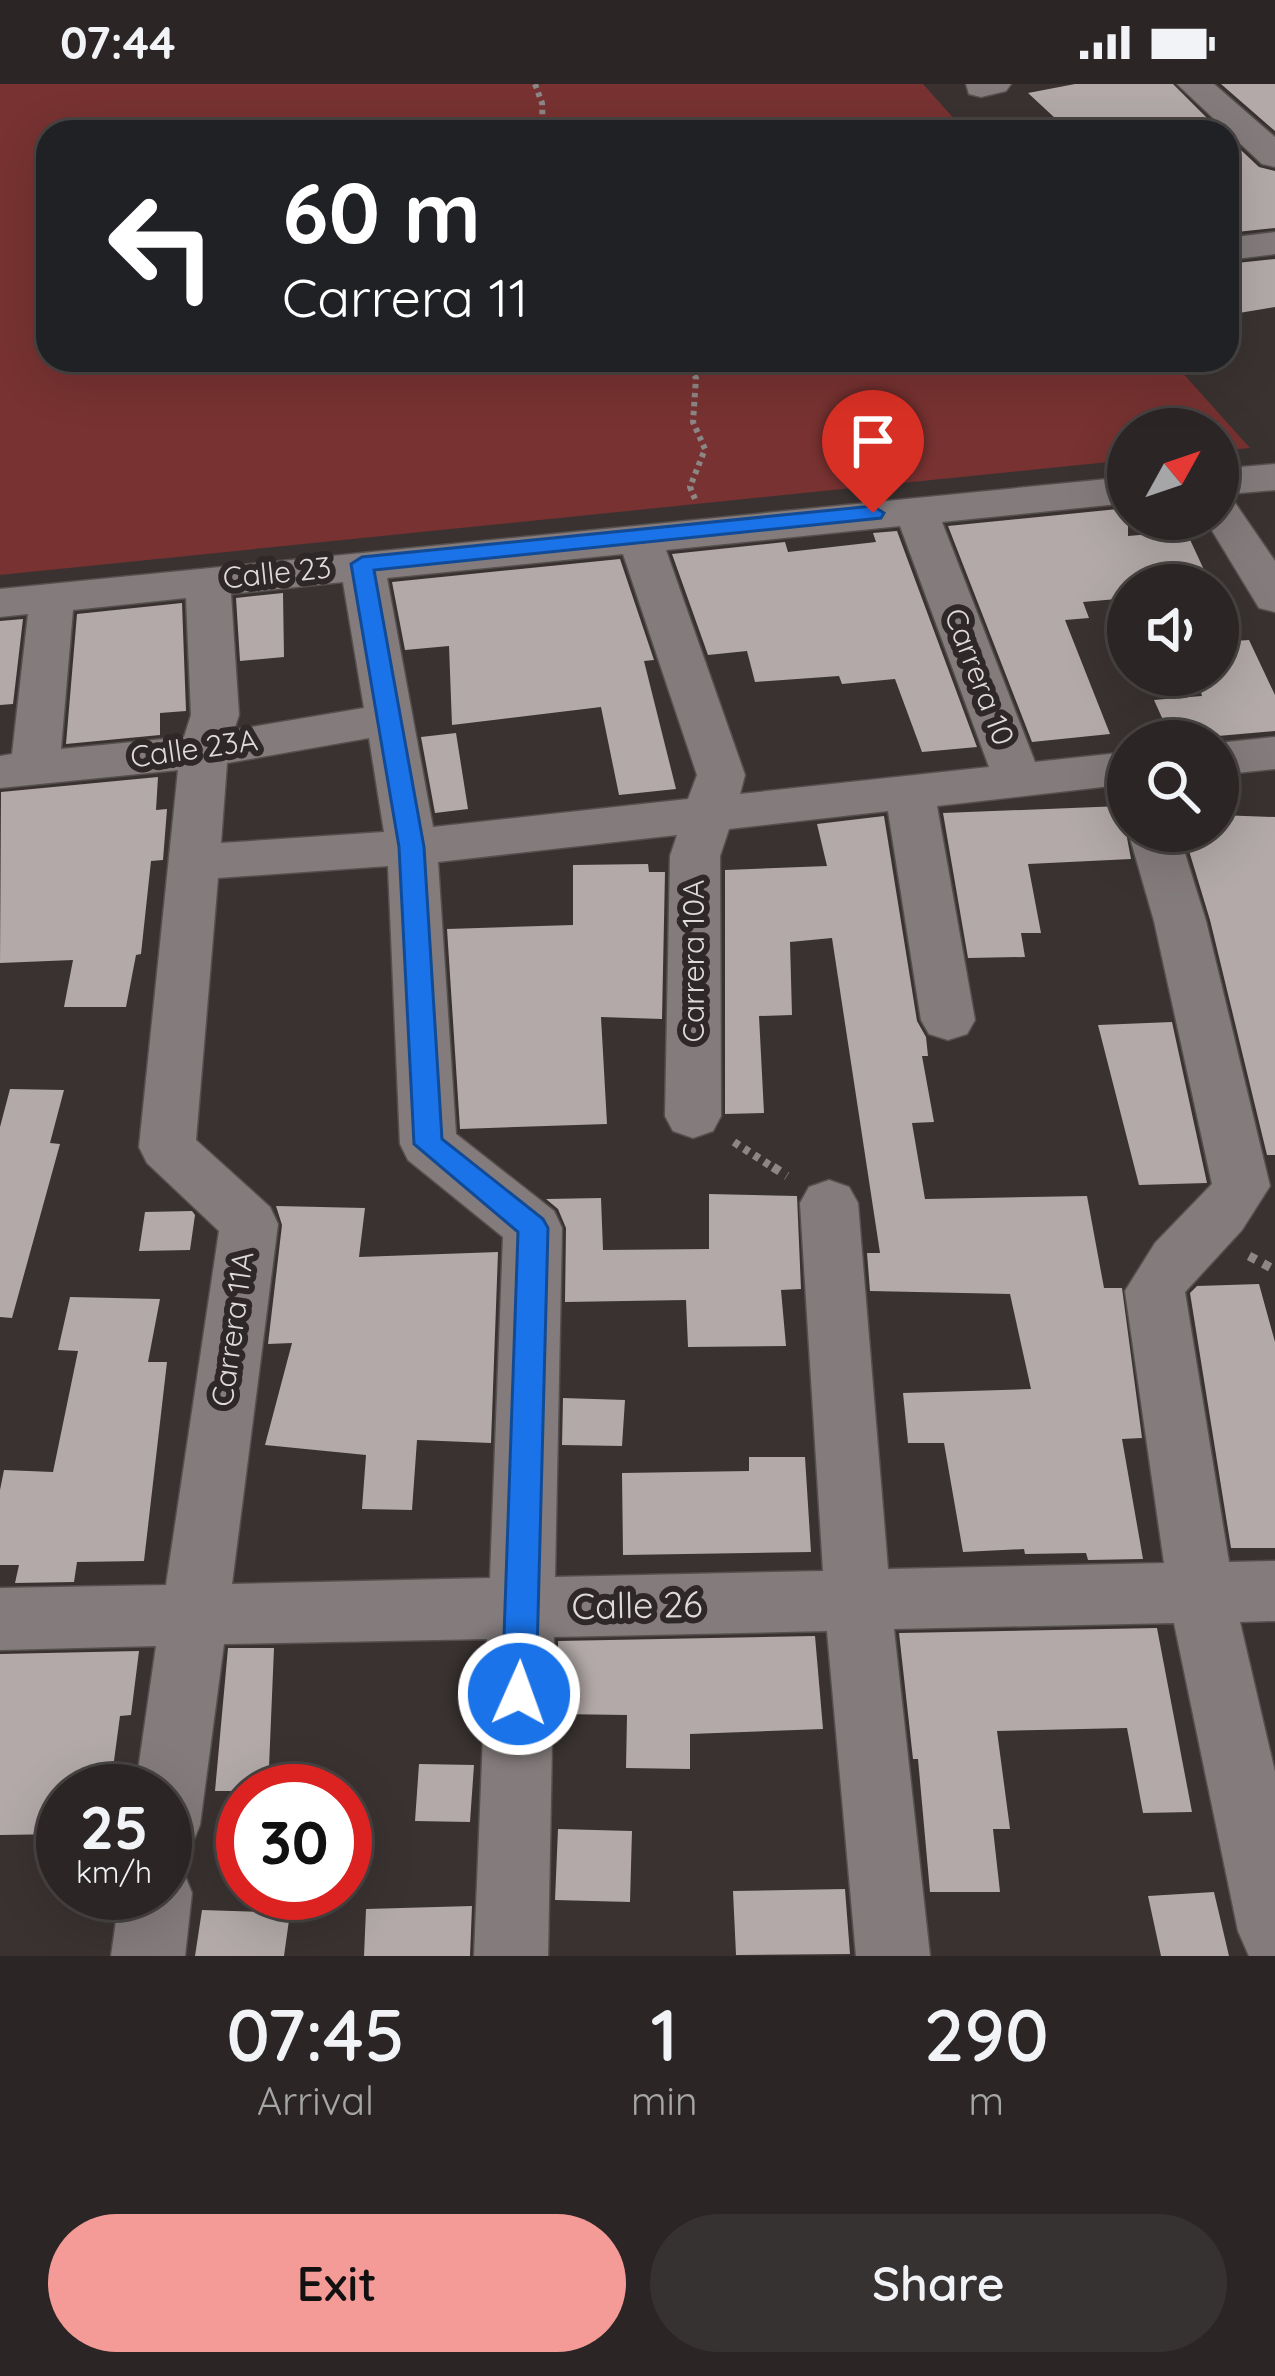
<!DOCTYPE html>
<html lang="en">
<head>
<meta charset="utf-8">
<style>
  body { margin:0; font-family:Quicksand,sans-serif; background:#373232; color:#f1f3f6; height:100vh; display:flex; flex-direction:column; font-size:45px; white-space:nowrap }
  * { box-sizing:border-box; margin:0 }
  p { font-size:39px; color:#a6a5a7 }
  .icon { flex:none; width:66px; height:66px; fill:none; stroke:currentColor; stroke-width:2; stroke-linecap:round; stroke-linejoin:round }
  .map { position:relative; height:1872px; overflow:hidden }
  .panel { display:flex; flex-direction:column; background:#2b2625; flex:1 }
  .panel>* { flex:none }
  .banner { position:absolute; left:36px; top:36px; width:1203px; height:252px; border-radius:36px; box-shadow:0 12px 48px #0002,0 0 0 3px #474342; background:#202124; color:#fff; overflow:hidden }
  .needle { width:78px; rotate:50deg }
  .controls { position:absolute; left:1107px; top:324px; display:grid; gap:24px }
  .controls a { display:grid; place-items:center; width:132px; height:132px; border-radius:50%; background:#2b2625; box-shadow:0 12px 48px #0002,0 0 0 3px #474342; font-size:60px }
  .speed { position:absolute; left:36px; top:1680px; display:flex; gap:24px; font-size:60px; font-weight:700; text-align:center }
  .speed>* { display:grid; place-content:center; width:156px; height:156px; border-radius:50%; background:#2b2625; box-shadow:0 12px 48px #0002,0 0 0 3px #474342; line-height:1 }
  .speed small { font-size:30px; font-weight:400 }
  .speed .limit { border:18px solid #d22; background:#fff; color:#111 }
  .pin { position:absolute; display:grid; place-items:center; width:102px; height:102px; color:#fff; margin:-123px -51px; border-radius:50% 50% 50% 0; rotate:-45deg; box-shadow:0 0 12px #0007 }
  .pin .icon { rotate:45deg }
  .me { position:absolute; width:132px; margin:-66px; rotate:2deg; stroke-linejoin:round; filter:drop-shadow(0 0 9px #0008) }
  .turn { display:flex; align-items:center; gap:42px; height:252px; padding:0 48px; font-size:54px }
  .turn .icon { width:156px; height:156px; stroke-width:2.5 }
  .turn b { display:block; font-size:84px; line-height:102px }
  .eta { display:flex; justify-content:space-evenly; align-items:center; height:204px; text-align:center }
  .eta b { font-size:72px; font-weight:600; line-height:84px }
  .action { display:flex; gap:24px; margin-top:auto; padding:24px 48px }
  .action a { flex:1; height:138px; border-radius:72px; background:#f59b97; color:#111; font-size:48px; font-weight:600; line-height:138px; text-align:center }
  .action a+a { background:#373232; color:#f1f3f6 }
  .status { display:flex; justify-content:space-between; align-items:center; height:84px; padding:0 60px; background:#2b2625; direction:ltr }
  .status svg { height:33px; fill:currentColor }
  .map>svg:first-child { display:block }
  .green { fill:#773231 }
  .building { fill:#b2a9a8 }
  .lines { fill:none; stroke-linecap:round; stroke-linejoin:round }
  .minor-casing { stroke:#55504f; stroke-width:3 }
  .path-far2 { stroke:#8c8685; stroke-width:6; stroke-dasharray:4.5 4.5; stroke-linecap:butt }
  .path-far1 { stroke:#8c8685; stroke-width:8; stroke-dasharray:6 6; stroke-linecap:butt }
  .path { stroke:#8c8685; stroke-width:9; stroke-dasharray:8 8; stroke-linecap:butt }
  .minor { fill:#847c7c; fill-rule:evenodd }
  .route { fill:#1a73e8; stroke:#114b97; stroke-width:3 }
  .labels { text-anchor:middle; stroke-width:12; stroke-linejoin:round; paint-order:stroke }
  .street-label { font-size:30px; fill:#dfdada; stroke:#2f2828 }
  .near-street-label { font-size:36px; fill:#dfdada; stroke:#2f2828 }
</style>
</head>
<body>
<div class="status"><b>07:44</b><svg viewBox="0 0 49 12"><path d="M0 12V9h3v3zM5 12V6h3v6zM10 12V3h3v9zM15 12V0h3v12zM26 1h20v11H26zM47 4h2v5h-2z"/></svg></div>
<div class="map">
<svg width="1275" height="1872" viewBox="0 0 1275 1872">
  <rect width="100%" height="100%" fill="#393231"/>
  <path class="green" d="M0,0H923L966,48H48V276H1171L1250,364L1218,367V345H1128V376L0,491Z"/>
  <path class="building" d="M1075,0H1173L1221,48H1070L1028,9Z
    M1221,0H1275V47Z
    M1227,53L1259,83L1275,87V144L1227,149Z
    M1275,175V223L1227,231V180Z
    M1128,424V452L1186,447L1211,501H1128V514L1083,518L1089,534L1065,536L1110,650L1032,658L948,442Z
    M897,447L977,663L922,668L895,595L842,600L839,592L755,598L747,567L708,571L672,470L785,458L788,468L876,458L873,449Z
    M620,475L654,576L644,577L676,705L619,711L601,623L452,641L449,562L405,566L392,498Z
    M283,509L284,573L240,577L236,514Z
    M182,519L186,627L160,629V651L66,660L77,530Z
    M23,535L13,620L0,621V537Z
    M1249,556L1275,611V647L1172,656L1154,616L1202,612L1196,591H1218V558Z
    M456,649L468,725L435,729L421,653Z
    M158,693L156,726L167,725L163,776L151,777L141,870L136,871L126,923H64L73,876L0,879L1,708Z
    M1121,722L1131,775L1028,780L1041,849H1021L1025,873L968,874L943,729Z
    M1218,731L1275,733V1071H1267L1210,836L1183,747H1218Z
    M884,732L917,937L926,953L928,972H922L934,1038L912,1039L925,1115L1087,1112L1104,1204H1122L1142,1354L1122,1355L1143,1475L1088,1476L1086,1469L1025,1470L1024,1465L963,1468L944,1359H908L903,1309L1031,1305L1010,1210L870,1207L867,1169H880L832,854L790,858L792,931L759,932L764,1029L725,1030V786L827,782L817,740Z
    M648,780L649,788H665L662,935L601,933L607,1040L460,1045L447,845L573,841V781Z
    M1172,938L1207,1099L1139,1101L1098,941Z
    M10,1005L64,1006L50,1059L60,1060L12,1234L0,1233V1043Z
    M709,1110L797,1112L801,1205L781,1206L786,1262L688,1263L686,1216L565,1218L566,1144L558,1125L546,1115L601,1114L603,1166L709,1165Z
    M276,1122L365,1124L359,1173L498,1168L491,1359L417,1356L412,1426L362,1425L366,1371L265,1361L292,1259L268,1260L282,1141Z
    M192,1127L195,1131L190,1166L139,1167L145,1128Z
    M1259,1200L1275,1258V1464H1231L1190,1209L1197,1202Z
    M70,1213L160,1215L148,1278H167L144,1477L77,1478L74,1498L15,1499L19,1481H0V1406L4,1386L53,1388L78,1267L58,1266Z
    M563,1314L625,1316L622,1362L562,1361Z
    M749,1373H805L811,1468L623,1471L622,1389L749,1387Z
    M1157,1544L1192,1728L1143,1729L1127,1644L997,1647L1010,1745H993L1000,1808H930L918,1675H913L899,1549Z
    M815,1552L823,1645L690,1650V1685L626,1684L627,1631L557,1630L558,1557Z
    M228,1564H274L268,1707H215Z
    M139,1567L131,1631L120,1632L110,1707H63V1750L0,1751V1570Z
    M419,1680L474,1681L470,1738L415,1737Z
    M558,1745L632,1747L630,1818L555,1816Z
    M845,1805L850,1870L736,1871L733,1807Z
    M1214,1808L1229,1872H1161L1148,1812Z
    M472,1822L470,1872H364L366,1825Z
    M202,1826L290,1829L284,1872H195Z"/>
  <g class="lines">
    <g class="minor-casing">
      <path id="minor" d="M966,0H1011L1006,7L981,13L969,10Z
        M1177,0H1214L1275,53V83L1262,80Z
        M1275,148V170L1227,176V154Z
        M1275,380V406L1229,410L1275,477V528L1259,524L1205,435H1218V385Z
        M1128,393V419L942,438L1035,678L1128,668V700L937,722L975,936L967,950L948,956L929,950L921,936L888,727L729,745L720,772L721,1032L713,1047L693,1054L673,1047L665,1032L670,772L677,751L438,778L456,1050L554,1127L562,1144L555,1493L823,1487L800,1119L809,1103L829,1096L849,1103L858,1119L888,1485L1164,1479L1125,1207L1155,1159L1212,1100L1154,837L1128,747H1178L1206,837L1270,1102L1242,1146L1185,1208L1229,1478L1275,1477V1537L1240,1538L1275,1688V1872H1249L1238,1847L1174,1539L894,1545L930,1872H856L827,1547L554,1553L548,1872H474L487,1555L224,1560L200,1741L190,1765L165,1776V1707H135L156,1562L0,1566V1504L166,1501L219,1147L147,1079L139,1063L178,686L0,704V672L12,670L28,530L0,533V505ZM900,442L989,683L740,710L745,691L666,466ZM623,470L697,691L688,715L433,743L387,494ZM343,498L364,624L234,646L239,631L231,510ZM186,514L191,631L184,653L61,665L73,526ZM369,654L384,748L221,759L227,679ZM388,782L400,1060L408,1076L503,1153L490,1494L232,1500L278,1140L270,1123L196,1056L218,794Z
        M1275,653V685L1218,691V659Z
        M165,1777L182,1784L192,1809L185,1872H111L120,1809H165Z"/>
    </g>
    <path class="path-far2" d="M535,0L542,19L543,48
      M685,276L696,294L693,338L705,365L690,403L695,415"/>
    <path class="path-far1" d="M734,1058L777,1086"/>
    <path class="path" d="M773,1083L787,1092
      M1249,1172L1275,1186"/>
    <use href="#minor" class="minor"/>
  </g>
  <path class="route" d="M873,422L884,429L881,434L374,486L424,763L442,1055L543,1135L548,1144L536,1610L531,1621L519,1626L507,1621L502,1610L518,1148L414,1060L399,763L351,480L362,473Z"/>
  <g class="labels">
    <g class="street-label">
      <text transform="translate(277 489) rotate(-6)" y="10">Calle 23</text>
      <text transform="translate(979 593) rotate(69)" y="10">Carrera 10</text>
      <text transform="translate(194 665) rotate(-8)" y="10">Calle 23A</text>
      <text transform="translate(694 877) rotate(-90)" y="10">Carrera 10A</text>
      <text transform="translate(233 1245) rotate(-82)" y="10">Carrera 11A</text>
    </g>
    <g class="near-street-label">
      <text transform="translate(637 1521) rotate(-1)" y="13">Calle 26</text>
    </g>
  </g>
</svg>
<div class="controls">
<a><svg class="needle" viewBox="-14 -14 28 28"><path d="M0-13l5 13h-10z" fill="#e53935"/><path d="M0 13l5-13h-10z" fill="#a6a5a7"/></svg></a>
<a><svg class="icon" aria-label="sound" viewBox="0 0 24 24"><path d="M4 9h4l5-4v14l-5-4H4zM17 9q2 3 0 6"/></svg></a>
<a><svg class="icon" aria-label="search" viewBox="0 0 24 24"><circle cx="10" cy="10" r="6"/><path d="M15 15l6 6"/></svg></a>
</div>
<div class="speed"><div>25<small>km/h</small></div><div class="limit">30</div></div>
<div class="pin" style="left:873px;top:429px;background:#d93025"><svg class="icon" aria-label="arrive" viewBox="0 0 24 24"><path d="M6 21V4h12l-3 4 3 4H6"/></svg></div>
<svg class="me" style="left:519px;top:1610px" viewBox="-20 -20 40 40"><circle r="17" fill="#1a73e8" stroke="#fff" stroke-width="3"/><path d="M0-11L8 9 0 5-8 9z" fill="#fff"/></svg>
<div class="banner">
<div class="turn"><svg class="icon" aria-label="left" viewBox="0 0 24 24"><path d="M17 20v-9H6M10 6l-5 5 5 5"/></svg><div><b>60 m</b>Carrera 11</div></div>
</div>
</div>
<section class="panel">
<div class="eta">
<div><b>07:45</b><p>Arrival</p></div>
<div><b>1</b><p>min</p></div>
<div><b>290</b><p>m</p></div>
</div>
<div class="action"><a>Exit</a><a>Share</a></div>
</section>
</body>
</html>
